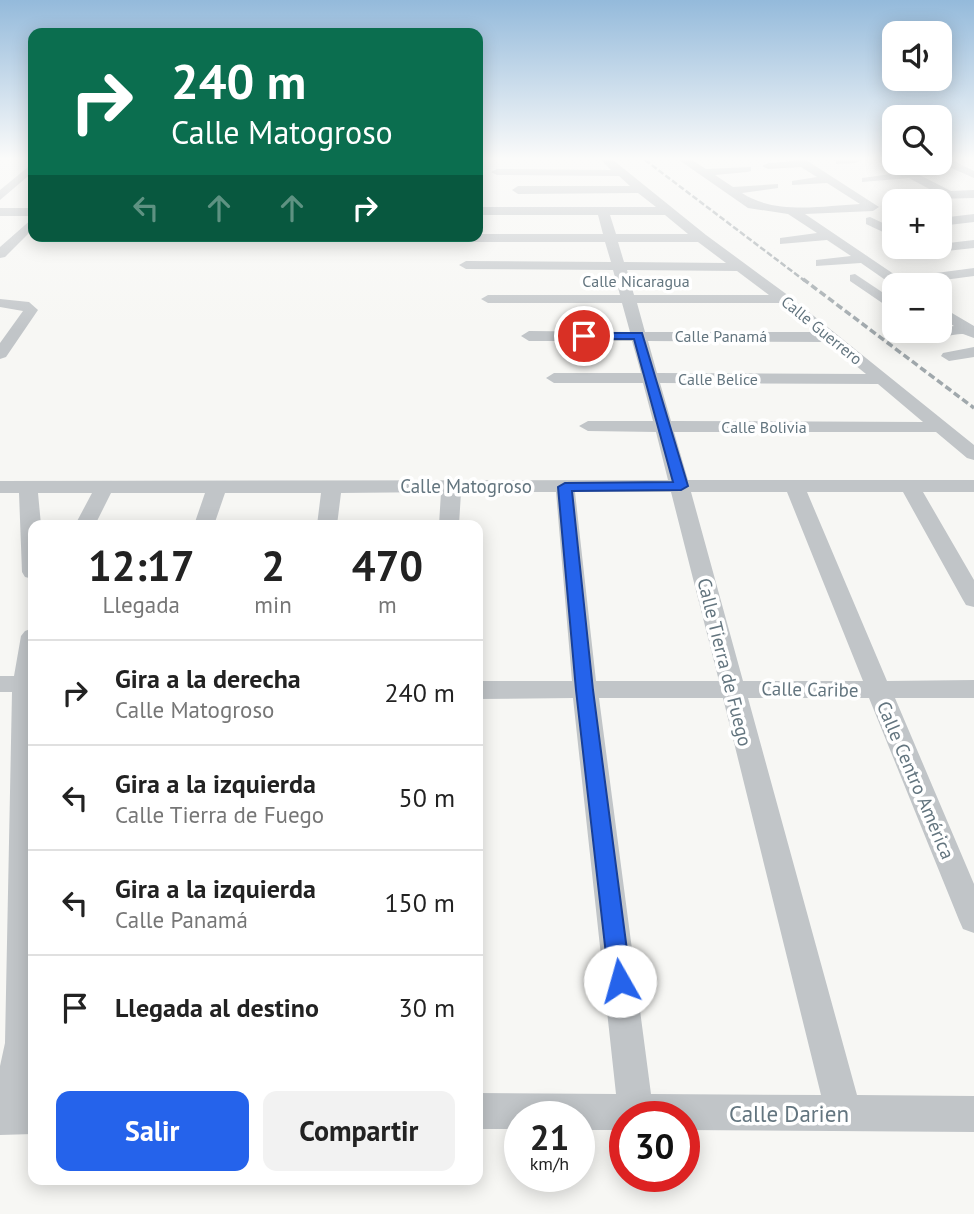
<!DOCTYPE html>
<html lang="es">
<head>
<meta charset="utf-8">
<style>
  body { margin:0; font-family:"PT Sans",sans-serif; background:#f2f2f2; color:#222; height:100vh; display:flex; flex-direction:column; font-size:26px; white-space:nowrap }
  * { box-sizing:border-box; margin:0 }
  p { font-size:23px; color:#767676 }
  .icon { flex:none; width:38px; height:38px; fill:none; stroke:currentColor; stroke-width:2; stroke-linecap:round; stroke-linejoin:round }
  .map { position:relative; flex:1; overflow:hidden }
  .panel { position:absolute; left:28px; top:520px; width:455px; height:665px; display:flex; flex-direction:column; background:#fff; border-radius:14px; box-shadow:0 4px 18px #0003 }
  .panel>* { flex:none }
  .guide { position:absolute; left:28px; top:28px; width:455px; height:214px; border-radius:14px; box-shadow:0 4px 18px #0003; background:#0b6e4f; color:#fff; overflow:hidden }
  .buttons { position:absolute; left:882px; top:21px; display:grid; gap:14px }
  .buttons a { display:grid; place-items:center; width:70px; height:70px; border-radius:14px; background:#fff; box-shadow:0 4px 18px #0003; font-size:35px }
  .speed { position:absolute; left:504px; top:1101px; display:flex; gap:14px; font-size:35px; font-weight:700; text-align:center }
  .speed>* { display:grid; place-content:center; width:91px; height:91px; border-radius:50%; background:#fff; box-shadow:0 4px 18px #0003; line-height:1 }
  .speed small { font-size:18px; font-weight:400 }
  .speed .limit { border:10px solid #d22; background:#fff; color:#111 }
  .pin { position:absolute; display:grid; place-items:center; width:60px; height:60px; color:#fff; margin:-30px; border:4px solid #fff; border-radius:50%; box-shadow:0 2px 7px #0007 }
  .me { position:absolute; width:77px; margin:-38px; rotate:353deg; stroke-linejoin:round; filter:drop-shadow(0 0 5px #0008) }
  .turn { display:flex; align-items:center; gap:24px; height:147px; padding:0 28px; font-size:32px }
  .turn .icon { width:91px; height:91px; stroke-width:2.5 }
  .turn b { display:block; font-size:49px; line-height:60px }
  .lanes { display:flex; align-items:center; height:66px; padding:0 28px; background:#0003; justify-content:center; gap:35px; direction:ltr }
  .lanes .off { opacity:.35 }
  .eta { display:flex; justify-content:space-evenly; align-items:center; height:119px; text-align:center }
  .eta b { font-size:42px; font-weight:700; line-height:49px }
  .primary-button { display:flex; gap:14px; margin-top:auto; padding:14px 28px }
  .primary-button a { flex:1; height:80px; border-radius:14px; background:#2563eb; color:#fff; font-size:28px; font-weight:700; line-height:80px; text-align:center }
  .primary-button a+a { background:#f2f2f2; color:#222 }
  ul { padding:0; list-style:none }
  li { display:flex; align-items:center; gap:21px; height:105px; padding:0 28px; border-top:2px solid #e0e0e0 }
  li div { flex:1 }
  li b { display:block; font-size:26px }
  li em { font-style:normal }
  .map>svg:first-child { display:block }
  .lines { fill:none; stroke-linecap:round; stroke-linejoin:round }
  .minor { fill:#c1c5c8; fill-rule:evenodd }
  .rail-far1 { stroke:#a0a8ac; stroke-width:2.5; stroke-dasharray:6 2.5; stroke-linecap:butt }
  .rail { stroke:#a0a8ac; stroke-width:3.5; stroke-dasharray:7 3.5; stroke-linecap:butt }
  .route { fill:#2563eb; stroke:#184099; stroke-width:2 }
  .labels { text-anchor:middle; stroke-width:7; stroke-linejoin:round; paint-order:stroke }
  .far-street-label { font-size:16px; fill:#63757f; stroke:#fff }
  .street-label { font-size:19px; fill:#63757f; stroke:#fff }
  .near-street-label { font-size:23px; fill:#63757f; stroke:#fff }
</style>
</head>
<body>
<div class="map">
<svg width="974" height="1214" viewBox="0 0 974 1214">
  <rect width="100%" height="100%" fill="#f7f7f4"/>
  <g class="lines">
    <path class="minor" d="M601,160H613L706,235L789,296L974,445V460L967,458L936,432H674L688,480H974V492H923L974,580V607L966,605L963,600L903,492H807L887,681L974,680V698H895L974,884V933L963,929L959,920L869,698H748L857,1095L974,1096V1132L684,1130V1116H625V1130H579V1116H520V1129H478V1093L616,1094L573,698L478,699V681H572L556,492H461L459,525H439L441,492L341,493L337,525H317L321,493H225L214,525H194L205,493H111L95,525H75L92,493H38L41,525H33V579L25,577L22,572L19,493H0V481L668,480L656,432L588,431L579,426L588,421H653L643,383H554L546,378L554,373H641L632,341H529L521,336L529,331L630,332L622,303H488L481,299L488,295H620L613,270L466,269L459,265L466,261L611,262L605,242H454L447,238L478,236V234H603L598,215H478V207H656L638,193L518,194L512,190L518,186H630L619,176L497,175L491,172L497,169L611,170ZM610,215H665L688,234H616ZM618,242H698L726,263L624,262ZM627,270L737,271L769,295H634ZM637,303H780L815,332H645ZM648,341L827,342L866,374L657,373ZM660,383L878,384L923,422L671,421ZM575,492H671L719,681H596ZM691,492H787L863,681H743ZM599,698H723L821,1095L651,1094Z
      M679,160H692L706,169L751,167V171L747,172L715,175L733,187L778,184V188L742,193C775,215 822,206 860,204L827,183L792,185V181L817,177L801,167L768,169L762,166L768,163L806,160L879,207L873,211L805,214L910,285L894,286L861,263L816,266V260L851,256L827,240L780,244V238L817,233L788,214L748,208Z
      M836,160H861L856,163L836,164Z
      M876,160H890L951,191L974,190V198L894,200L892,197L898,193L935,192L909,178L862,182V178L898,173Z
      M940,160H952L974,171V178L940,163Z
      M33,163V172L0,200V190Z
      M0,208H33V216H0Z
      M974,214V222L940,226V218Z
      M870,217L885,224L894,223V231L883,232L866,224V218Z
      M33,218V229L5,257L0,258V247Z
      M974,240V248L900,256L893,252L900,248L940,247V244Z
      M974,268V276L936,281L929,277L936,273Z
      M855,274L894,300V311L850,281V275Z
      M0,299L29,302L38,310L6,357L0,359V343L23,311L0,307Z
      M940,306L974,326V338C970,337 967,335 963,334C948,333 932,346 920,331H940V328L954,326L940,317Z
      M974,347V357L949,361L941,356L943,353Z
      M33,628V1073L28,1098H33V1134L0,1135V1066L5,1043L12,692H0V676H14L21,636L25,631Z"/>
    <path class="rail-far1" d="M645,160L805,281"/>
    <path class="rail" d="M803,279L974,408"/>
  </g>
  <linearGradient id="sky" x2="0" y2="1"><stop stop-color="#94badb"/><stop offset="0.48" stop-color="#fbfbfa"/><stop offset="1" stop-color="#fbfbfa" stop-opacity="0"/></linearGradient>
  <rect width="974" height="330" fill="url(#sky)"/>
  <path class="route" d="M642,333L688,486L681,490L572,491L593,690L631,981L628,989L620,992L612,989L609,981L576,690L558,487L565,483L673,482L634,339H584L578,336L584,333Z"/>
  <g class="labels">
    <g class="far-street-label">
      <text x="636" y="287">Calle Nicaragua</text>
      <text transform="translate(822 330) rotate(39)" y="6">Calle Guerrero</text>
      <text x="721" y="342">Calle Panamá</text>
      <text x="718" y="385">Calle Belice</text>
      <text x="764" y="433">Calle Bolivia</text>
    </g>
    <g class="street-label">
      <text x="466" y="493">Calle Matogroso</text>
      <text transform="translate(725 662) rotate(76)" y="7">Calle Tierra de Fuego</text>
      <text transform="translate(810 689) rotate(1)" y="7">Calle Caribe</text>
      <text transform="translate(916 780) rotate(67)" y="7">Calle Centro América</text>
    </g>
    <g class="near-street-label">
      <text x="789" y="1122">Calle Darien</text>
    </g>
  </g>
</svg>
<div class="buttons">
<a><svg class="icon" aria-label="sound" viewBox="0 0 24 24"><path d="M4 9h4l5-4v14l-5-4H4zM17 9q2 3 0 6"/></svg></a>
<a><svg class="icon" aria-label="search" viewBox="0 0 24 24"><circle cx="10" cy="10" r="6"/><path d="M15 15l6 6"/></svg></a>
<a>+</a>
<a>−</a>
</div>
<div class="speed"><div>21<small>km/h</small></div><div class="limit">30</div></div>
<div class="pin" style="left:584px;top:336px;background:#d93025"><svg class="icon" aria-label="arrive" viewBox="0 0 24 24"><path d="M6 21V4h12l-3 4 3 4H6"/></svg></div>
<svg class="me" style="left:620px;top:981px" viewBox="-20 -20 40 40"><circle r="19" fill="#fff"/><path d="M0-13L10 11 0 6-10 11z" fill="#2563eb"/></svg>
<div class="guide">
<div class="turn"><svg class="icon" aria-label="right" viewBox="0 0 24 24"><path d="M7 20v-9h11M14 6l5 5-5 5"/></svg><div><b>240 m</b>Calle Matogroso</div></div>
<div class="lanes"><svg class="icon off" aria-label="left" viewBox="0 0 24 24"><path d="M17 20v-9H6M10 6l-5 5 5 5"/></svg><svg class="icon off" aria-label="ahead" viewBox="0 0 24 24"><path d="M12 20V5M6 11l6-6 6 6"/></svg><svg class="icon off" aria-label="ahead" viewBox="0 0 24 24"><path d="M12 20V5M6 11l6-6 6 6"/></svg><svg class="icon" aria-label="right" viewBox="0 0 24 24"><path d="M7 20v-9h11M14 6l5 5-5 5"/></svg></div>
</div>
<section class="panel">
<div class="eta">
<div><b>12:17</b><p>Llegada</p></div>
<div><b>2</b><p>min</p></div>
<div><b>470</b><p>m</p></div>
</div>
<ul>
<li><svg class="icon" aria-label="right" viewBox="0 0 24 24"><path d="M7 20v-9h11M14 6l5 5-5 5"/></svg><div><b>Gira a la derecha</b><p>Calle Matogroso</p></div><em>240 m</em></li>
<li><svg class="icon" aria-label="left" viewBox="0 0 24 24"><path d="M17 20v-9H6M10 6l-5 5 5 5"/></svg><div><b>Gira a la izquierda</b><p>Calle Tierra de Fuego</p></div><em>50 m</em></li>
<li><svg class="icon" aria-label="left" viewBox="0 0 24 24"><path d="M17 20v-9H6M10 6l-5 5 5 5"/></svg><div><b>Gira a la izquierda</b><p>Calle Panamá</p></div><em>150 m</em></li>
<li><svg class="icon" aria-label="arrive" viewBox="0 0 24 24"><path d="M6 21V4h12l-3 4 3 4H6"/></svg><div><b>Llegada al destino</b></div><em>30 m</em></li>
</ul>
<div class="primary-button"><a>Salir</a><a>Compartir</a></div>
</section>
</div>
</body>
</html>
